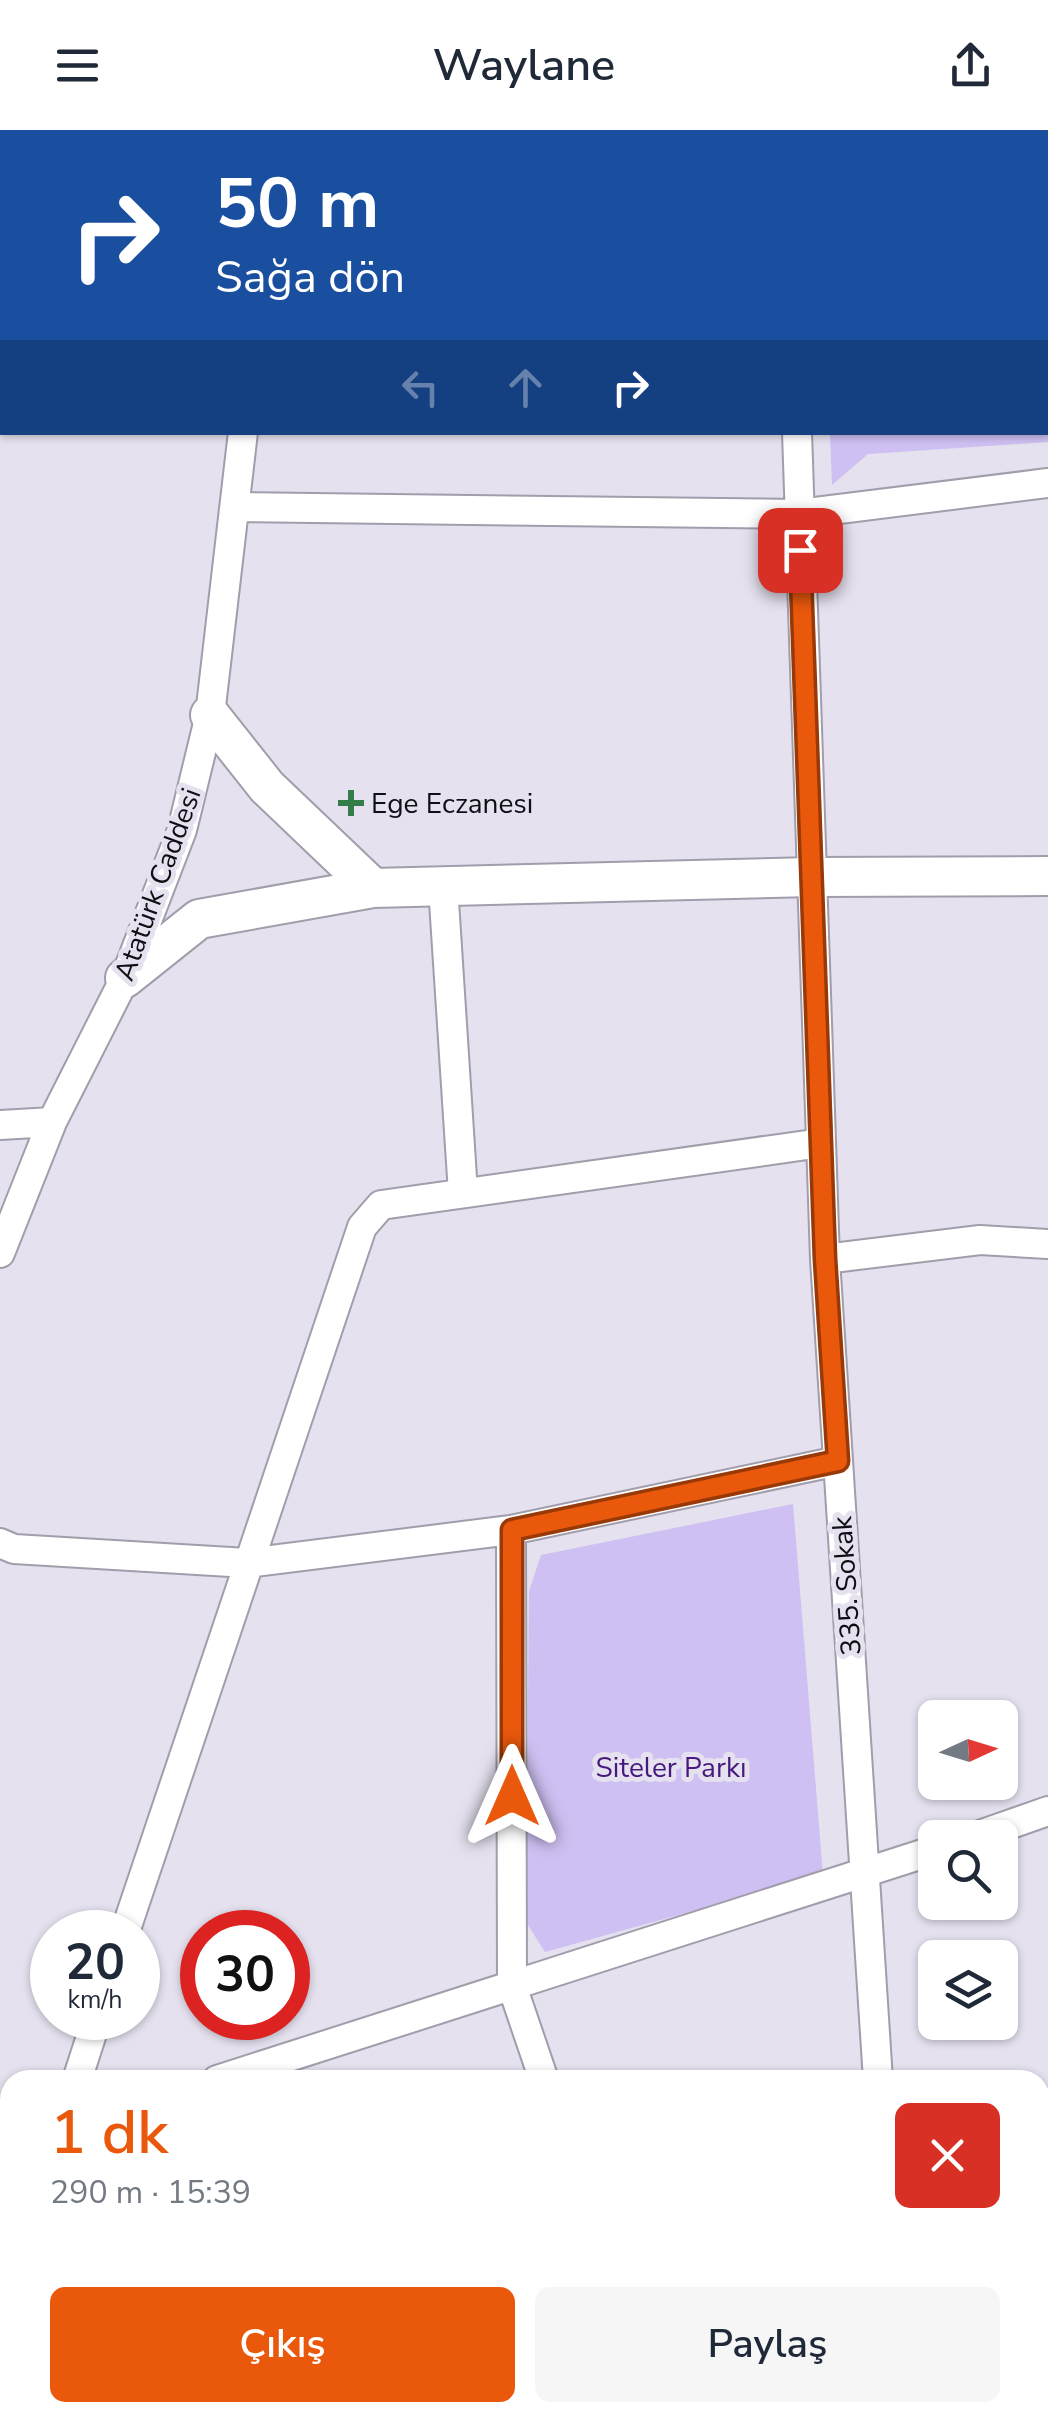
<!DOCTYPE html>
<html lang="tr">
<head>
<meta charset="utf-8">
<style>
  body { margin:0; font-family:"Nunito Sans",sans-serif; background:#f6f6f7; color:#1f2937; height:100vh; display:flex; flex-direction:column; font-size:38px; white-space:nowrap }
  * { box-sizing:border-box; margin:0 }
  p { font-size:32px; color:#747a83 }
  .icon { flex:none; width:55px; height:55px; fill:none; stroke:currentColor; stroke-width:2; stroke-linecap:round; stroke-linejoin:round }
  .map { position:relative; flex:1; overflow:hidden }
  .sheet { position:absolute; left:0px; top:1940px; width:1050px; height:352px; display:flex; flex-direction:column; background:#fff; border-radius:30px 30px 0 0; box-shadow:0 2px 8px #0004 }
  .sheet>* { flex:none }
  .guide { position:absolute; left:0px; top:0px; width:1050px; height:305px; box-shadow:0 2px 8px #0004; background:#1a4fa0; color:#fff; overflow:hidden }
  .needle { width:65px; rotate:86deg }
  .buttons { position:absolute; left:918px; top:1570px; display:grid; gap:20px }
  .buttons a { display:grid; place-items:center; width:100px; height:100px; border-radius:15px; background:#fff; box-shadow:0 2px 8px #0004; font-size:50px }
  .speed { position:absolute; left:30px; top:1780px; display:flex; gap:20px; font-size:50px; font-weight:700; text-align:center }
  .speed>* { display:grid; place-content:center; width:130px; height:130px; border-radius:50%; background:#fff; box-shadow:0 2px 8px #0004; line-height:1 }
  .speed small { font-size:25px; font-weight:400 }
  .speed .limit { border:15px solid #d22; background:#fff; color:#111 }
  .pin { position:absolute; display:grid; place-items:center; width:85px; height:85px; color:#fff; margin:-42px; border-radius:20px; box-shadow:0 5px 15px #0006 }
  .me { position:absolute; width:110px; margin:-55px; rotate:0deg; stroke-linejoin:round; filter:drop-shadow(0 0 8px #0008) }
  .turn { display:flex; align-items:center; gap:35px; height:210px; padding:0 50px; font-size:45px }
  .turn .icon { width:130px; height:130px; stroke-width:2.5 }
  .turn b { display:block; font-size:70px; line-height:85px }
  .lanes { display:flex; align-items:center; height:95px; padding:0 50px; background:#0003; justify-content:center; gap:50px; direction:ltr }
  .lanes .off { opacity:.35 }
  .round { display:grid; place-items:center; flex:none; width:105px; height:105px; border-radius:15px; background:#f6f6f7 }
  .overview { display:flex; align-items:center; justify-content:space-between; height:170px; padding:0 50px }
  h1 { font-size:60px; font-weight:600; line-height:75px; color:#ea580c }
  .action { display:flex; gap:20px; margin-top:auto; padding:20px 50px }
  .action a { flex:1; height:115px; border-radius:15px; background:#ea580c; color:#fff; font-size:40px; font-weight:600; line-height:115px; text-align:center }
  .action a+a { background:#f6f6f7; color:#1f2937 }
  header { display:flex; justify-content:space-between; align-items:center; height:130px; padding:0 50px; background:#fff; font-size:45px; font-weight:600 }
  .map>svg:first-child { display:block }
  .green { fill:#cec0f2 }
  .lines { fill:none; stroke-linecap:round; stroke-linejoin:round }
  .street-casing { stroke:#a19dab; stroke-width:32 }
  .secondary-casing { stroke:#a19dab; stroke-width:42 }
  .street { stroke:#fff; stroke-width:28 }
  .secondary { stroke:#fff; stroke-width:38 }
  .route-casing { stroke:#983908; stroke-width:25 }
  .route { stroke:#ea580c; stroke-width:18 }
  .poi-dot { fill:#337d4b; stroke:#e5e1ef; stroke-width:4 }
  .labels { text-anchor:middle; stroke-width:10; stroke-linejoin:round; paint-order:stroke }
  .poi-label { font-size:28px; fill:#0f0e12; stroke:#e5e1ef; text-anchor:start }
  .street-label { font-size:28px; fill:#0f0e12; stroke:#e5e1ef }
  .park-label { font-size:28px; fill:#47197e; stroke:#e5e1ef }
</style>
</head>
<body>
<header><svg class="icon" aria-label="menu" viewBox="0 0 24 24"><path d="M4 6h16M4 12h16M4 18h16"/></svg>Waylane<svg class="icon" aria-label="share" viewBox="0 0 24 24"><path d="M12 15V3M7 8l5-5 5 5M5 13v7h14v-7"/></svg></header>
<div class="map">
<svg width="1048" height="2291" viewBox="0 0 1048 2291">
  <rect width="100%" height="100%" fill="#e5e1ef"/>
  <path class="green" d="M1048,34V312L868,324L832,355L830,303L1048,302Z
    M793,1374L823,1745L545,1822L526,1792L529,1461L541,1425Z"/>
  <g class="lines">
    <g class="street-casing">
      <path id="street" d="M791,0V2
        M272,2L273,0
        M0,22H2
        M0,262H2
        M797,302L825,1129L878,1950
        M235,377L799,384L1048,353
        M443,756L463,1063
        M0,995L52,992
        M0,1123L52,992L125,848L182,700L210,585L243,302
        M825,1129L980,1110L1048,1114
        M511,1400L512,1856L544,1950
        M0,1413L14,1419L247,1433L511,1400L838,1331
        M971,1708L1048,1681
        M125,1802L362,1097L381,1075L821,1013
        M77,1950L97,1888
        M217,1950L935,1720
        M0,2159L10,2157
        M117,2282L119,2291
        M959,2282L961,2291"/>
    </g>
    <g class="secondary-casing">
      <path id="secondary" d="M210,585L267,657L373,758
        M125,848L199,789L373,758L812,747L1048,746
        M1040,2054L1048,2052
        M1040,2107L1048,2104
        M353,2291L377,2282
        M486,2291L512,2282"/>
    </g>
    <use href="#street" class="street"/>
    <use href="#secondary" class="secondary"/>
  </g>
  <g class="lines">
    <g class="route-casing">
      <path id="route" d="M512,1666V1400L838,1331L825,1129L800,420"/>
    </g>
    <use href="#route" class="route"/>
  </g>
  <path class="poi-dot" d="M346 658h10v10h10v10h-10v10h-10v-10h-10v-10h10z"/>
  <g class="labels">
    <g class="poi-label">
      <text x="371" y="683">Ege Eczanesi</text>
    </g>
    <g class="street-label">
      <text transform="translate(157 754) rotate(-70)" y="10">Atatürk Caddesi</text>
      <text transform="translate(846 1456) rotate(-94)" y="10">335. Sokak</text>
    </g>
    <g class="park-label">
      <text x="671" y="1647">Siteler Parkı</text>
    </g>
  </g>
</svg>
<div class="buttons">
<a><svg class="needle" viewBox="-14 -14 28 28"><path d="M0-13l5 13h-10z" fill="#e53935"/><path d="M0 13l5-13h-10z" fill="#747a83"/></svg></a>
<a><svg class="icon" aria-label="search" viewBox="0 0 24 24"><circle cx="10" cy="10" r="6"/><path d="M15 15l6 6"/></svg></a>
<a><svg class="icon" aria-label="layers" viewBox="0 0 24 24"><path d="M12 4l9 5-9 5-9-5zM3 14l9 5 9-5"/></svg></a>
</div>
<div class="speed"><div>20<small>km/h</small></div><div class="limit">30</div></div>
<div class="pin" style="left:800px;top:420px;background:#d93025"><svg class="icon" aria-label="arrive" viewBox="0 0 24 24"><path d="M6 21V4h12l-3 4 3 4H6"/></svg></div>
<svg class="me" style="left:512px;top:1666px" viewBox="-20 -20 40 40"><path d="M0-17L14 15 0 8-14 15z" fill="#ea580c" stroke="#fff" stroke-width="4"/></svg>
<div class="guide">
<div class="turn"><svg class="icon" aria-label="right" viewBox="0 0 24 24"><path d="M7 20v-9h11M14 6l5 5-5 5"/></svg><div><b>50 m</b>Sağa dön</div></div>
<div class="lanes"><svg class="icon off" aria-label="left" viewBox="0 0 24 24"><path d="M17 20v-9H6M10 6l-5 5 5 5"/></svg><svg class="icon off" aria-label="ahead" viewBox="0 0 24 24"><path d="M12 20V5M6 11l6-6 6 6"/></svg><svg class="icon" aria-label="right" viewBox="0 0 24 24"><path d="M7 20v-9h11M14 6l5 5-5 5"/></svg></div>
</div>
<section class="sheet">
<div class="overview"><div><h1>1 dk</h1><p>290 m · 15:39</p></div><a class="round" style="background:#d93025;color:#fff"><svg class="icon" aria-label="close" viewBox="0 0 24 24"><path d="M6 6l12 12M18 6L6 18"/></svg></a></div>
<div class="action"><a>Çıkış</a><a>Paylaş</a></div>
</section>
</div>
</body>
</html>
